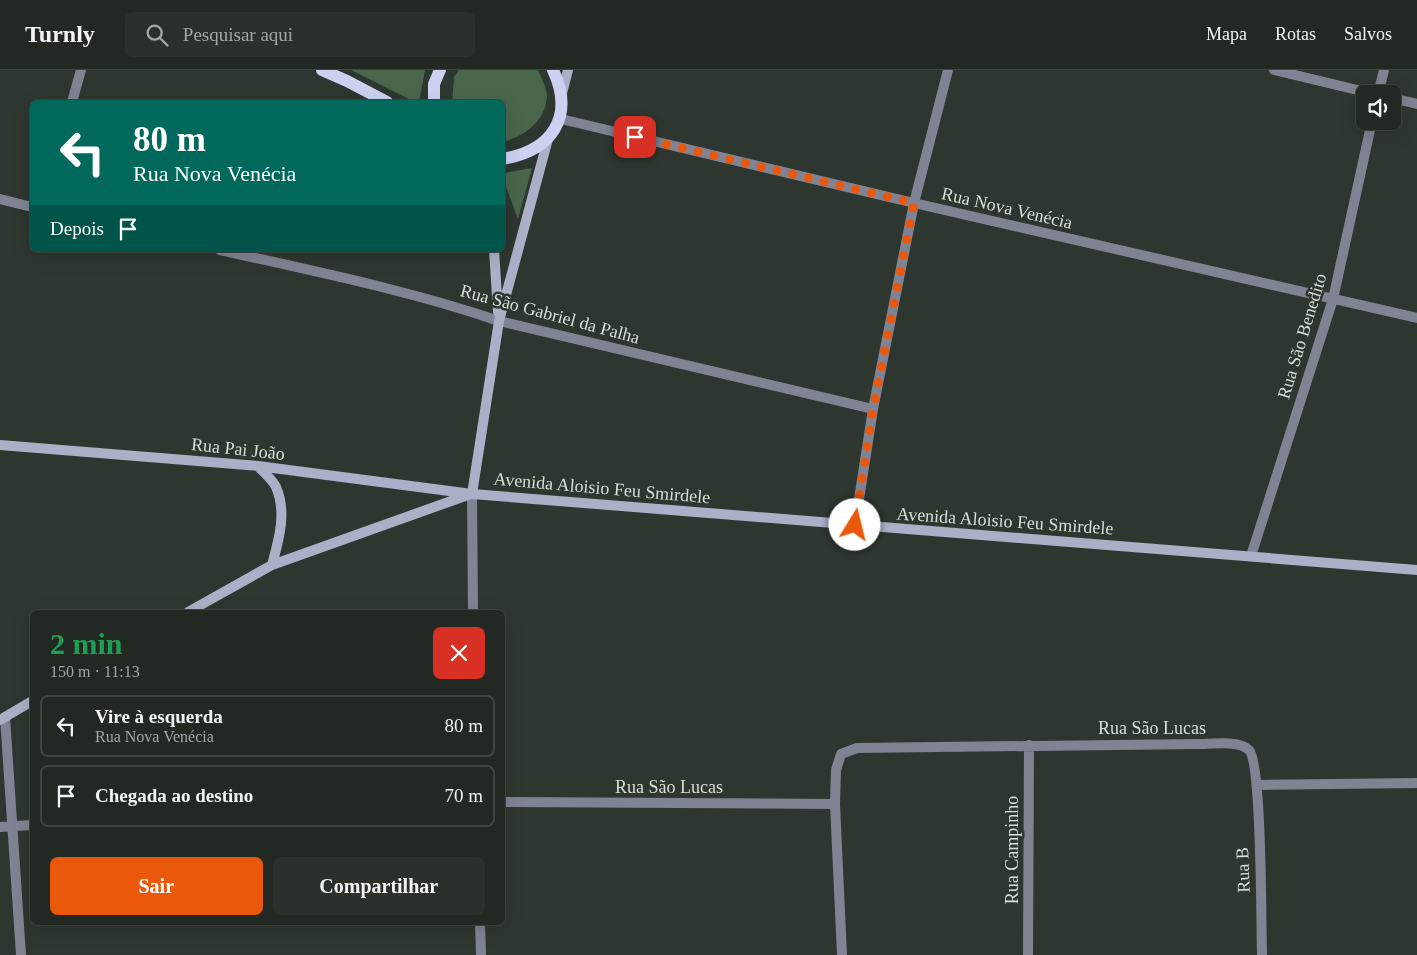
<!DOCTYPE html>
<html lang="pt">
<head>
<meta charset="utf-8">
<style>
  body { margin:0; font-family:"Times New Roman",serif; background:#2a312b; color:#f1f3f6; height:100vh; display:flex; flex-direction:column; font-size:19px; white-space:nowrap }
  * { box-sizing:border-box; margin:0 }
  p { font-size:16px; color:#a2a6a6 }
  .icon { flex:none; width:28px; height:28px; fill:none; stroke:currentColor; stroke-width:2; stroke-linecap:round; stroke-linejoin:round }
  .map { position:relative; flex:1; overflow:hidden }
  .drawer { position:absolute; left:30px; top:540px; width:475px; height:315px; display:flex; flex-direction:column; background:#222923; border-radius:8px; box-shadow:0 5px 20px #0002,0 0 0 1px #3f4541 }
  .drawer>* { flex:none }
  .hud { position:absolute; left:30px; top:30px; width:475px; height:152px; border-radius:8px; box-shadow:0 5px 20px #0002,0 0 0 1px #3f4541; background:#00695c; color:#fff; overflow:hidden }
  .fabs { position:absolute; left:1356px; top:15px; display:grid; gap:10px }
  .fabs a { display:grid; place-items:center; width:45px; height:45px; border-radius:8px; background:#222923; box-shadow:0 5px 20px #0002,0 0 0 1px #3f4541; font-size:25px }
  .pin { position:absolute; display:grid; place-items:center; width:42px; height:42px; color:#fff; margin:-21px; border-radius:10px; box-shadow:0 2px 8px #0006 }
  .me { position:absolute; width:55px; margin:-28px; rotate:9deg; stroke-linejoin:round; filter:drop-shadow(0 0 4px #0008) }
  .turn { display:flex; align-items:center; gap:18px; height:105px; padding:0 20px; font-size:22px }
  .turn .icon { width:65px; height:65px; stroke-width:2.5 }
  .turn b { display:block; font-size:35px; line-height:42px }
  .then { display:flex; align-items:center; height:48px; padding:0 20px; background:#0003; gap:10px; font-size:19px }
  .round { display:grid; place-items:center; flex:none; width:52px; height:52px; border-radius:8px; background:#2a312b }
  .headline { display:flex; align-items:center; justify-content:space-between; height:85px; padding:0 20px }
  h1 { font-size:30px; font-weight:700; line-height:38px; color:#1e9e55 }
  .action { display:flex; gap:10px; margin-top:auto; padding:10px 20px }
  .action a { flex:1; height:58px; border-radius:8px; background:#ea580c; color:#fff; font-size:20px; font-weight:700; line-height:58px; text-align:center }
  .action a+a { background:#2a312b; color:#f1f3f6 }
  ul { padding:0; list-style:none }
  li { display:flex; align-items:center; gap:15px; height:62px; margin:0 10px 8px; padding:0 10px; border:2px solid #3f4541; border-radius:8px }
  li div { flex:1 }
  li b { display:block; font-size:19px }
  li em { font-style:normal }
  header { display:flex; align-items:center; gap:30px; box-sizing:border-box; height:70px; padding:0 25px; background:#222923; border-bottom:1px solid #3f4541 }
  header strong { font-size:24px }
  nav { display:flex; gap:28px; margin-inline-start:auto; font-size:18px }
  .search { width:350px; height:45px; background:#2a312b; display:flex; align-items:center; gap:12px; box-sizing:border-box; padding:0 18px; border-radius:8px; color:#a2a6a6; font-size:19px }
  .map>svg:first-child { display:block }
  .green { fill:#49664d }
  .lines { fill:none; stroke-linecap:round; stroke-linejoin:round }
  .street { stroke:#808393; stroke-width:10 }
  .secondary { stroke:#abafc8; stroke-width:10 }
  .primary { stroke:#ccd1f2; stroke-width:12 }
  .route { stroke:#ea580c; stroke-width:9; stroke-dasharray:0 16.2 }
  .labels { text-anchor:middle; stroke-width:5; stroke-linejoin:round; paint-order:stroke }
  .street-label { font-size:18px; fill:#d9ded9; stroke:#2e372f }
</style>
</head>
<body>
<header>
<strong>Turnly</strong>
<div class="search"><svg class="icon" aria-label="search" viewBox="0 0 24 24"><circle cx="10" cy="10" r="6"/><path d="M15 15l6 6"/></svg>Pesquisar aqui</div>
<nav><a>Mapa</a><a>Rotas</a><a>Salvos</a></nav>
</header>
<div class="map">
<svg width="1417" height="885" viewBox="0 0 1417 885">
  <rect width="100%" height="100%" fill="#2e372f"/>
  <path class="green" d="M351,0H425L419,32H415Z
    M459,0H538C541,7 547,18 547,27C545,52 524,66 503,72L502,32H452L454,7Z
    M532,98L518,149L504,111V103Z"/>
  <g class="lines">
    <path class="street" d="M1274,0L1374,24
      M1378,24L1384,0
      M1392,28L1417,34
      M72,32L81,0
      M561,49L914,133L1417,248
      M0,129L32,137
      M220,180C313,201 408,220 499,251L873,339
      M472,424L473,542
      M855,455L873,339L914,133L948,0
      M1251,486L1333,229L1372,51
      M5,647L21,885
      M1257,715L1417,713
      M502,732L835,734
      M0,757L32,755
      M480,852L481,885
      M842,885L835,734L836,700L841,684L857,678L1198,674C1211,674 1239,670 1249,680C1262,693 1261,857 1262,885
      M1028,885L1029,675"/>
    <path class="secondary" d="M561,27L568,0
      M494,180L498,242
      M0,375L258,396L472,424L1417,500
      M258,396C263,402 272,409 276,417C287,442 279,469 272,495
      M472,424L499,251L548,69
      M188,542L272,495L468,425
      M0,650L32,631"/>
    <path class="primary" d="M322,0L347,11L387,32
      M434,32V14L440,0
      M502,89C552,81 575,47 553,0"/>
  </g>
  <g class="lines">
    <path class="route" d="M635,67L914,133L873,339L855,455"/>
  </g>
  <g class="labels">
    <g class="street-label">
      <text transform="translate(1007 138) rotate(13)" y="6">Rua Nova Venécia</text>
      <text transform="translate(550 244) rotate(15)" y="6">Rua São Gabriel da Palha</text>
      <text transform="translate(1302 266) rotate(-73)" y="6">Rua São Benedito</text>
      <text transform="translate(238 379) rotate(6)" y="6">Rua Pai João</text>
      <text transform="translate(602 418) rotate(5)" y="6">Avenida Aloisio Feu Smirdele</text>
      <text transform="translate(1005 451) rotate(4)" y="6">Avenida Aloisio Feu Smirdele</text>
      <text x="1152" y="664">Rua São Lucas</text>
      <text x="669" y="723">Rua São Lucas</text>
      <text transform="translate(1012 780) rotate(-90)" y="6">Rua Campinho</text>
      <text transform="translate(1243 800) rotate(-92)" y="6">Rua B</text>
    </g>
  </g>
</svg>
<div class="fabs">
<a><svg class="icon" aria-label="sound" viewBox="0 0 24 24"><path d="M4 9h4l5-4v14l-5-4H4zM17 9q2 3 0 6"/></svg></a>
</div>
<div class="pin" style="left:635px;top:67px;background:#d93025"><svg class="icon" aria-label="arrive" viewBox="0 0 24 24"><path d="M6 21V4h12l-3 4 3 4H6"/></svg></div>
<svg class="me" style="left:855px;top:455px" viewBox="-20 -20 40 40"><circle r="19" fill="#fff"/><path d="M0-13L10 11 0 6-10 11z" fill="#ea580c"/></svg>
<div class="hud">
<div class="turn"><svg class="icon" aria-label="left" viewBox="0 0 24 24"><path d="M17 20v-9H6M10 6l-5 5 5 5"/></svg><div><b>80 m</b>Rua Nova Venécia</div></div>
<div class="then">Depois<svg class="icon" aria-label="arrive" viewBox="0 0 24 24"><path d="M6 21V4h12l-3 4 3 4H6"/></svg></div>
</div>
<section class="drawer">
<div class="headline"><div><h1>2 min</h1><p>150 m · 11:13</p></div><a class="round" style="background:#d93025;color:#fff"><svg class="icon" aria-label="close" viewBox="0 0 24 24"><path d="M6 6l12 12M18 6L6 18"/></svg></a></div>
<ul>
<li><svg class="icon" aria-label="left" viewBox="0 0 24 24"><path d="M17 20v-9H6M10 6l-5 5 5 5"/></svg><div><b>Vire à esquerda</b><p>Rua Nova Venécia</p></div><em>80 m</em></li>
<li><svg class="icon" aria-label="arrive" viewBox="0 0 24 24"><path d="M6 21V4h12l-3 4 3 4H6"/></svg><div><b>Chegada ao destino</b></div><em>70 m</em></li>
</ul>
<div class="action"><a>Sair</a><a>Compartilhar</a></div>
</section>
</div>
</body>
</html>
